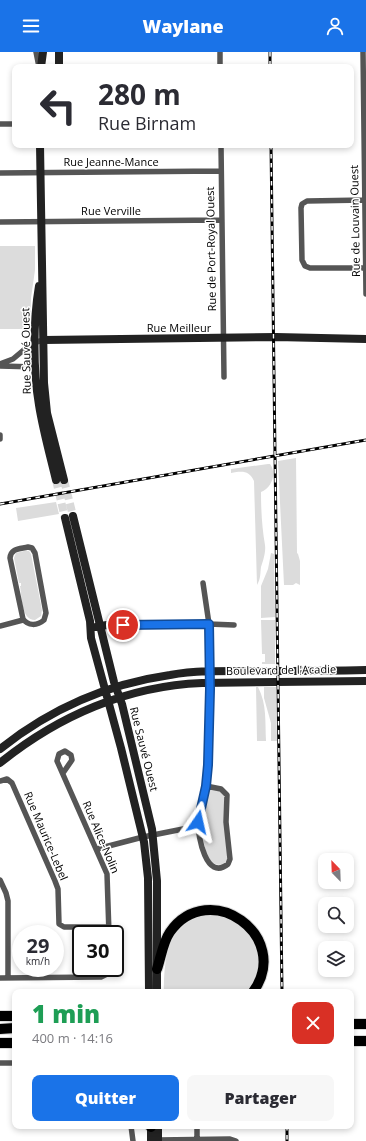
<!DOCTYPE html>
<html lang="fr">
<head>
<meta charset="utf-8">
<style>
  body { margin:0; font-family:"Open Sans",sans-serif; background:#f7f7f7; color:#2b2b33; height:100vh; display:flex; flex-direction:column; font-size:15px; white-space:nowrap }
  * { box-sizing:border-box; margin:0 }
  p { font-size:13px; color:#7c7c81 }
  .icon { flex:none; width:22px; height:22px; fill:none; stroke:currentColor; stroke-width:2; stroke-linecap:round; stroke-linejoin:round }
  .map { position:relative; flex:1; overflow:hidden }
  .side { position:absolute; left:12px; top:937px; width:342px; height:140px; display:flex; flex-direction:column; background:#fff; border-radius:8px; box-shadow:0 2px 6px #0003 }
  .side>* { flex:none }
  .hud { position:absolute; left:12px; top:12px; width:342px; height:84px; border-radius:8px; box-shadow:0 2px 6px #0003; background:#fff; color:#2b2b33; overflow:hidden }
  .needle { width:26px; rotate:337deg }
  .tools { position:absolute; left:318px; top:801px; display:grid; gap:8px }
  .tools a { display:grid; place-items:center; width:36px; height:36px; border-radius:8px; background:#fff; box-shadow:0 2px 6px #0003; font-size:20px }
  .speed { position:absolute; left:12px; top:873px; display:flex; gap:8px; font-size:20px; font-weight:700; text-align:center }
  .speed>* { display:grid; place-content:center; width:52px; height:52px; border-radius:50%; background:#fff; box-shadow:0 2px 6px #0003; line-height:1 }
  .speed small { font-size:10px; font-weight:400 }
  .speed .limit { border:2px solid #111; border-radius:6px; background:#fff; color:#111 }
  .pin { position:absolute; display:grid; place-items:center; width:34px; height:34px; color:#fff; margin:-17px; border:2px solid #fff; border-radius:50%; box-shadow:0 1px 4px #0007 }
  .me { position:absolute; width:44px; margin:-22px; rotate:11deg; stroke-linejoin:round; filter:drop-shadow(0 0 3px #0008) }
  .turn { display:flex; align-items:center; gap:14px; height:84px; padding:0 20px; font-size:18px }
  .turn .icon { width:52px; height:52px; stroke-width:2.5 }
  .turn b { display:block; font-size:28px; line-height:34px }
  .round { display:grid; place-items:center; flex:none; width:42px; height:42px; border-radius:8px; background:#f7f7f7 }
  .headline { display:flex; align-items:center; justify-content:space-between; height:68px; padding:0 20px }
  h1 { font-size:24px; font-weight:800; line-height:30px; color:#1e9e55 }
  .button { display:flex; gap:8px; margin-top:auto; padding:8px 20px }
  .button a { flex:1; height:46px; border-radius:8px; background:#1a73e8; color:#fff; font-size:16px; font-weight:800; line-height:46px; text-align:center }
  .button a+a { background:#f7f7f7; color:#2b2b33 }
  header { display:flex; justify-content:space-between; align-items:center; height:52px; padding:0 20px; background:#1a73e8; color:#fff; font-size:18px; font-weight:800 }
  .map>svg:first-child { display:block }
  .green { fill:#dcdcdc }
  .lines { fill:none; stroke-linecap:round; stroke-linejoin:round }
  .secondary-tunnel { stroke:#d9d9d9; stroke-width:8; stroke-dasharray:8 4; stroke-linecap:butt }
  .highway-casing { stroke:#dbdbdb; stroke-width:12 }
  .street { stroke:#555; stroke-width:5.5 }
  .secondary { stroke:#222; stroke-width:8 }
  .highway { stroke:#000; stroke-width:10 }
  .rail-casing { stroke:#000; stroke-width:3 }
  .rail { stroke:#fff; stroke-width:1.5; stroke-dasharray:4.5; stroke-linecap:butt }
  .route-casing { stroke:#114b97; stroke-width:10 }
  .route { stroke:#1a73e8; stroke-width:7 }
  .labels { text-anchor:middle; stroke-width:3; stroke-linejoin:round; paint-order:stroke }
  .street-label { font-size:11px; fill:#000; stroke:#fff }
</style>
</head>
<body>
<header><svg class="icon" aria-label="menu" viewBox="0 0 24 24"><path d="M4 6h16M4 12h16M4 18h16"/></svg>Waylane<svg class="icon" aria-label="person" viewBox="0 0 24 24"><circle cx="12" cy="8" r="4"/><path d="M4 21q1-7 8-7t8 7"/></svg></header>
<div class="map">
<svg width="366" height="1089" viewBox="0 0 366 1089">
  <rect width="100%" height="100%" fill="#fff"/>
  <path class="green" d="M0,194H35V218L31,246L30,277H0Z
    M296,406L297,501L298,502L300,509V533L296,531L293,533H284L278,409Z
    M268,412H270C277,421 272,436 261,440C261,458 262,476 265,493C266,500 263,509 261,515C260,522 261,526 257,533L254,429C249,418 242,419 231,421V417Z
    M56,450L59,462L18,469L16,456Z
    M24,499H29L31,502L42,558L41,564L35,568C21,568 22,545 20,534H21V531H19L14,506L16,501Z
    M271,501L274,502L275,565L261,566V534L268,517Z
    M261,568H275V612H262V610H265V602H262Z
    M256,635H258C267,652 265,670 266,689H257Z
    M264,635H276L277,689H271V671L264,646Z
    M215,737L223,740L225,746L228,806C224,816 214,814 208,806C206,801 200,775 201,769C201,764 205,742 209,739C211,737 213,738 215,737Z
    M216,861L245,871L261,908L249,940H164C164,900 169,867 216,861Z"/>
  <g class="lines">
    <path class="secondary-tunnel" d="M56,428L65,466
      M64,428L73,464"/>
    <g class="highway-casing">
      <path id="highway" d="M157,917C161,905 163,890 170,880C209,825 293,884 253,940
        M0,964H15
        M351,972H366
        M0,977L15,976
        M351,989H366
        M0,991H15
        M150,1074L151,1075"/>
    </g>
    <path class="street" d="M36,0L39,15
      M220,0V15
      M363,0L366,242
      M0,72H15
      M221,93L224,325
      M0,121L221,119
      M365,148L307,149L302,152L301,156L302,208L305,214L310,216H366
      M0,170L222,168
      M0,312L13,307L32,291L44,288
      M0,314L36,315
      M0,383V387
      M28,495L32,496L35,501L46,561L44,568C37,574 28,574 23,567L10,506C11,496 20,497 28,495Z
      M203,531L209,572L234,573
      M0,574L23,568
      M63,721L72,708L71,703L65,699L59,702L57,709L107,822L109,882
      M0,729L7,727L12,731L55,829L58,837L59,872L64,875H109
      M206,734L221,737L227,743L226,770L230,807L228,812C206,830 198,784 198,771C198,757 205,745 206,732C208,711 208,691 208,670C209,657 210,644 210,630
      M97,797L143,785L198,774
      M0,828L6,841L8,849V926
      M0,926L101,925L107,922L109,916
      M0,1011H15
      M131,1074L133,1089
      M197,1087V1074
      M158,1088L230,1087L236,1089"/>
    <path class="secondary" d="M41,15L43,0
      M59,15V0
      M40,93L44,331L47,361L64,428
      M39,234C33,269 33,318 39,353C43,378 50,403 56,428
      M44,288L276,285L366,287
      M73,464L114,630L122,652L152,777L157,829V940
      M65,466L90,569L91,586L121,696L144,790L148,826L149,940
      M96,575L107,573L209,572L210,623
      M0,697C49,658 107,632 170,623C198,618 228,619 257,619C293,619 330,619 366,618
      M0,711C58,664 127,634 202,631L366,629
      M151,1074V1089
      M158,1074V1089"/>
    <use href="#highway" class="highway"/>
    <g class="rail-casing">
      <path id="rail" d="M270,0V15
        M271,93L282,940
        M0,452L366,388
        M287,1074V1089"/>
    </g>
    <use href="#rail" class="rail"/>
  </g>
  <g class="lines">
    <g class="route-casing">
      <path id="route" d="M123,573L209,572L210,637L208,713L206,734L198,770"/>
    </g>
    <use href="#route" class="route"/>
  </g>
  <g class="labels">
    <g class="street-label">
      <text x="111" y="114">Rue Jeanne-Mance</text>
      <text x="111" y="163">Rue Verville</text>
      <text transform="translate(355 169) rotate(-91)" y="4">Rue de Louvain Ouest</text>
      <text transform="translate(211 197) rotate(-91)" y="4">Rue de Port-Royal Ouest</text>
      <text x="179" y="280">Rue Meilleur</text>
      <text transform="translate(26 299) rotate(-91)" y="4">Rue Sauvé Ouest</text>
      <text transform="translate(281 618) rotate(-1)" y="4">Boulevard de l'Acadie</text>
      <text transform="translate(144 697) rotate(76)" y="4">Rue Sauvé Ouest</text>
      <text transform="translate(46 784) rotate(67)" y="4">Rue Maurice-Lebel</text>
      <text transform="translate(101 785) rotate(67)" y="4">Rue Alice-Nolin</text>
    </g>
  </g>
</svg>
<div class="tools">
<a><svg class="needle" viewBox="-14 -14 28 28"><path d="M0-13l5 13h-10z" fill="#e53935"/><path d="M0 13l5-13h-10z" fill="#7c7c81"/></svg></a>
<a><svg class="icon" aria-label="search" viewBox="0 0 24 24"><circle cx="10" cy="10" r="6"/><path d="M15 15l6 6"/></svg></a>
<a><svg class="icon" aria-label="layers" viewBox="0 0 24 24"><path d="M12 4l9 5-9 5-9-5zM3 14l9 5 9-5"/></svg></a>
</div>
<div class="speed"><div>29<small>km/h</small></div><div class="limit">30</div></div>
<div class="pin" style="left:123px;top:573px;background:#d93025"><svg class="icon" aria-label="arrive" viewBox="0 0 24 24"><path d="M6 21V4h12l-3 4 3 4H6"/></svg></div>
<svg class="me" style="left:198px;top:770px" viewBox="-20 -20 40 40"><path d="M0-17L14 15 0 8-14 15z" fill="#1a73e8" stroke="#fff" stroke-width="4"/></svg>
<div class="hud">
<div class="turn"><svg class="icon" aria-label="left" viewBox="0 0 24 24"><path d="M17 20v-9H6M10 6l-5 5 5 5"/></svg><div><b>280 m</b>Rue Birnam</div></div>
</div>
<section class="side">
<div class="headline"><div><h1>1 min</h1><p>400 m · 14:16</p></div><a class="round" style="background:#d93025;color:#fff"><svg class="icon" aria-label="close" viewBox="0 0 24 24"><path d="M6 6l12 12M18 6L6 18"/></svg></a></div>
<div class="button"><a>Quitter</a><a>Partager</a></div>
</section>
</div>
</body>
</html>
